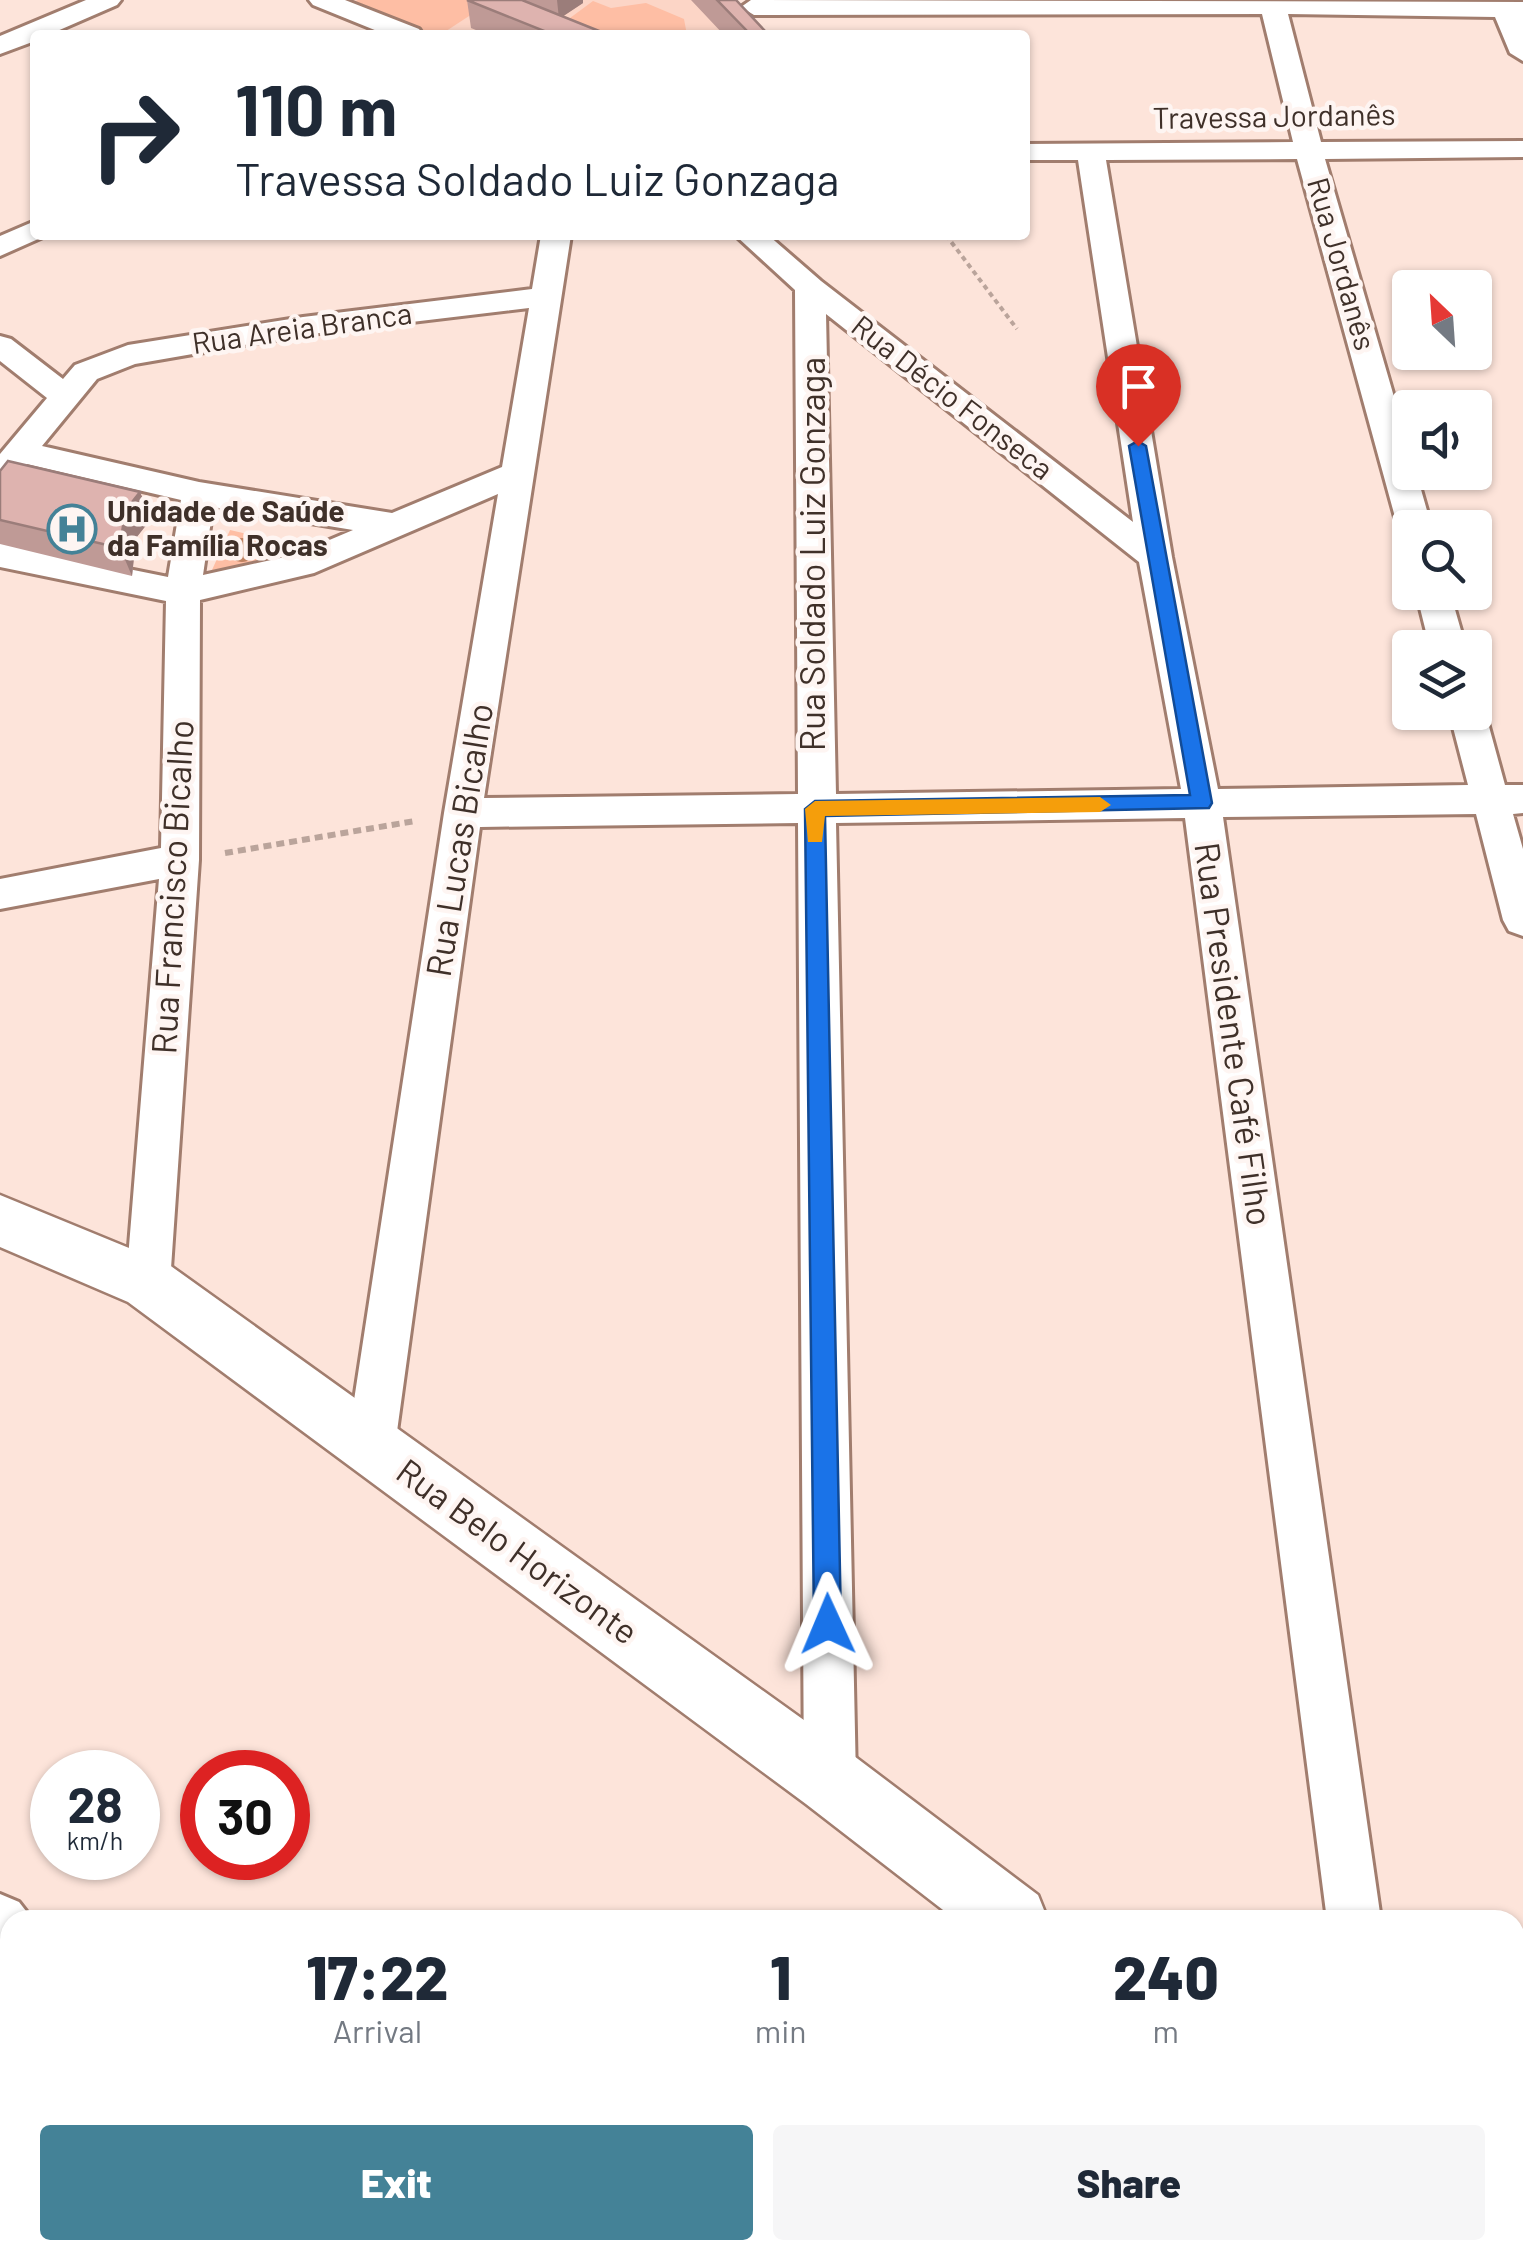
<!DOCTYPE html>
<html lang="en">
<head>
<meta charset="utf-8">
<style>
  body { margin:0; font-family:Barlow,sans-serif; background:#f6f6f7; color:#1f2937; height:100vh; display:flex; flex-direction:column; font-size:38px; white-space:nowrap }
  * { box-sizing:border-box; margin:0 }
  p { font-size:32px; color:#747a83 }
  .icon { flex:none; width:55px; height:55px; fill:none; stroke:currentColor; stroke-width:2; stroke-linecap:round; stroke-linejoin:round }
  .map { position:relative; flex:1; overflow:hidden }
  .panel { position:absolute; left:0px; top:1910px; width:1525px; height:350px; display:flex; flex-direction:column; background:#fff; border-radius:30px 30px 0 0; box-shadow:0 2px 8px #0004 }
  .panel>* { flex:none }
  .hud { position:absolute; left:30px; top:30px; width:1000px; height:210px; border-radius:10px; box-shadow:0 2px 8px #0004; background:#fff; color:#1f2937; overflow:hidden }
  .needle { width:65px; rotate:335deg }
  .tools { position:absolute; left:1392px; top:270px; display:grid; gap:20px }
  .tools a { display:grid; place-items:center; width:100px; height:100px; border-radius:10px; background:#fff; box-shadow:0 2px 8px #0004; font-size:50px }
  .speed { position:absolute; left:30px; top:1750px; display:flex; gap:20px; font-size:50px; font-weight:700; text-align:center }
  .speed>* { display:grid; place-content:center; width:130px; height:130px; border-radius:50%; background:#fff; box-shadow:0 2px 8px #0004; line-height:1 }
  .speed small { font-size:25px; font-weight:400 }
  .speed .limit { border:15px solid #d22; background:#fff; color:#111 }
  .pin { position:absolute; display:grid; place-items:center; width:85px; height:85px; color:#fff; margin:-102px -42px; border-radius:50% 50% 50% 0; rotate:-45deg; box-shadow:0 0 10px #0007 }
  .pin .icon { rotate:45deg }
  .me { position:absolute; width:110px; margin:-55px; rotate:359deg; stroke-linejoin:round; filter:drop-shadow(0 0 8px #0008) }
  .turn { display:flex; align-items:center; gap:35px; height:210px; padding:0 40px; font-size:45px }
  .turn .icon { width:130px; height:130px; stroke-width:2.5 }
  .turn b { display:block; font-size:70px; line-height:85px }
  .eta { display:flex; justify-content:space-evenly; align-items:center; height:170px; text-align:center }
  .eta b { font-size:60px; font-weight:800; line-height:70px }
  .action { display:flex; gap:20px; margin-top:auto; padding:20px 40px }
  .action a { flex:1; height:115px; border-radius:10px; background:#448297; color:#fff; font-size:40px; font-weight:800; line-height:115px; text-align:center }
  .action a+a { background:#f6f6f7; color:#1f2937 }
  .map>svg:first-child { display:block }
  .built { fill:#fcd5c6 }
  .green { fill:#febea4 }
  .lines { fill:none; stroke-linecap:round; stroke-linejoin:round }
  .street-casing { stroke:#a17d6e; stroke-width:6 }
  .secondary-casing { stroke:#a17d6e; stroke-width:5 }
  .path-far1 { stroke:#baa49b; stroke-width:4; stroke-dasharray:5 4; stroke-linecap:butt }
  .path { stroke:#baa49b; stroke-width:6; stroke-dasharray:8 5; stroke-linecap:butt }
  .street { fill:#fff; fill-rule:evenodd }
  .secondary { fill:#fff; fill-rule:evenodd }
  .tree { fill:#c08362 }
  .wall { fill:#bf9a96 }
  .shaded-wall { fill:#9b7d7a }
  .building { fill:#deb3af; stroke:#9b7d7a; stroke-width:2.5 }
  .route { fill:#1a73e8; stroke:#114b97; stroke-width:2.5 }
  .slow { fill:#f59e0b }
  .labels { text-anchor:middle; stroke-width:9; stroke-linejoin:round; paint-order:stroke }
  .far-street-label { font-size:30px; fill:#3f3029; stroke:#fef5f2 }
  .far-poi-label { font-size:30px; font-weight:bold; fill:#3f3029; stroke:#fef5f2; text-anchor:start }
  .street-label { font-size:35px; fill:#3f3029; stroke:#fef5f2 }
</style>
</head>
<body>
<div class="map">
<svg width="1523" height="2260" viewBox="0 0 1523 2260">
  <rect width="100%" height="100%" fill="#fde4da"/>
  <path class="built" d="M342,0H710L743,35H428Z"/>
  <path class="green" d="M358,0H483L489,3L440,35H434L354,2Z
    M593,1L611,8L646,3L684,19L687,35H547Z
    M230,530L318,550L298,564L212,570Z"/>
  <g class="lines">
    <g class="street-casing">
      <path id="street" d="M86,0H121L117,5L48,35H35V41L0,54V36Z
        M309,0H345L419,29L423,35H387L313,5Z
        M751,0L1523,2V61L1510,53L1495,17L1288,14L1321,142L1523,141V157L1325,159L1410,452V472H1416L1432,528H1410V538L1398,528L1297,159L1106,160L1172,557L1218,789L1468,785L1449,712H1475V701L1485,712L1505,785H1523V813L1513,814L1523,849V936L1509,931L1503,920L1476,814L1223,817L1381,1920H1327L1185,818L836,823L856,1780L848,1798L830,1806L812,1798L804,1780L798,823L480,827L395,1446L388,1462L371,1469L354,1462L347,1446L444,813L498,494L314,573L200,600L199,860L170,1283L164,1297L148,1303L132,1297L126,1283L159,879L0,909V879L161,848L166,601L0,567V543L168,577L181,500L27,464L12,483L0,486V454L47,398L0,361V336L11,339L63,379L75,365L128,345L303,317L532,289L541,235H571L484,798L798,794L795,290L735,235H768L821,281L1133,522L1078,160H1025V144L1293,142L1262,14L754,15L741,7ZM529,308L502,467L392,513L199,482L42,446L97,379L135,364L303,335ZM826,314L1139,562L1181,789L836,794ZM213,507L353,530L294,555L203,575Z
        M35,221V235L45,236L0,256V236Z
        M1416,592H1450L1466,648H1430Z
        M0,1894L19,1902L33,1920H10V1956L0,1952Z
        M273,2250H338L342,2260H278Z
        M1212,2250H1272L1268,2260H1208Z"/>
    </g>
    <g class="secondary-casing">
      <path id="secondary" d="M0,1195L168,1264L854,1756L1038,1895L1048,1920H956L806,1804L128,1302L0,1247Z
        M1515,2229L1523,2240V2260H1444L1440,2250H1515Z"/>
    </g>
    <path class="path-far1" d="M946,235L1017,329"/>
    <path class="path" d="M225,853L415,821"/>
    <use href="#street" class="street"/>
    <use href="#secondary" class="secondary"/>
  </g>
  <circle class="tree" cx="242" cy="550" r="12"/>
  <path class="wall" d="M467,0H583V3L563,16L609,35H488L471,28Z
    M691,0H736L765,31V35H724Z
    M0,471L140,492L151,519L136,538L132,576L0,544Z"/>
  <path class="shaded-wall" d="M557,0H583V3L559,19Z
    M140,492L151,519L136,538L132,576L120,548L125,511Z"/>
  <path class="building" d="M467,0H522L609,35H554Z
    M717,0H736L765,31L750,34Z
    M8,461L140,492L125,511L120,548L0,520V471Z"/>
  <path class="route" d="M1138,441L1146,446L1212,803L1209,808L825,816L841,1624L837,1634L828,1638L818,1634L814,1624L805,809L815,801L1190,795L1129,446Z"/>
  <path class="slow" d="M1100,797L1111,805L1100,812L825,816L822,842H808L805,809L815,801Z"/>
  <defs>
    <g id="hospital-ring" transform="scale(2.5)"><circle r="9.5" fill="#fef5f2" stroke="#448297" stroke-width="1.5"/><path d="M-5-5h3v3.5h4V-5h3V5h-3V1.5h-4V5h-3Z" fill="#448297"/></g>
  </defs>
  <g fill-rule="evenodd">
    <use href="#hospital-ring" x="72" y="529"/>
  </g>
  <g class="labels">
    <g class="far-street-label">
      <text transform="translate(1274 117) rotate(-1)" y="10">Travessa Jordanês</text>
      <text transform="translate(1341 264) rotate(74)" y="10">Rua Jordanês</text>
      <text transform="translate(302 329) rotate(-8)" y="10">Rua Areia Branca</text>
      <text transform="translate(952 398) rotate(38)" y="10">Rua Décio Fonseca</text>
    </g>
    <g class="far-poi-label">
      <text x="107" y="522">Unidade de Saúde<tspan x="107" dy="34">da Família Rocas</tspan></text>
    </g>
    <g class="street-label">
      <text transform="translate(813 554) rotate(-90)" y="12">Rua Soldado Luiz Gonzaga</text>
      <text transform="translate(460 840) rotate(-81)" y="12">Rua Lucas Bicalho</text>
      <text transform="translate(173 887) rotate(-87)" y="12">Rua Francisco Bicalho</text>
      <text transform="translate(1233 1034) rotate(82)" y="12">Rua Presidente Café Filho</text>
      <text transform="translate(517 1552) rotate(36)" y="12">Rua Belo Horizonte</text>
    </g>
  </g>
</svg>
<div class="tools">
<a><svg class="needle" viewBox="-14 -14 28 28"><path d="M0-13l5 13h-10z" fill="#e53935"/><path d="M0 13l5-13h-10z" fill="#747a83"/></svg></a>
<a><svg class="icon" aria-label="sound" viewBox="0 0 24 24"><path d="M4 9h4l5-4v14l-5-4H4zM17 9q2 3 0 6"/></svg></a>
<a><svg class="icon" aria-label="search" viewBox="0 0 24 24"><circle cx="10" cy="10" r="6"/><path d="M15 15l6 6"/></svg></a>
<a><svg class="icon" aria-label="layers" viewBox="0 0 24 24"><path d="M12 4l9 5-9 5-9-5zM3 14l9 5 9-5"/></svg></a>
</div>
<div class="speed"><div>28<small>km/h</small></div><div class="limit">30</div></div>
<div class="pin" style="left:1138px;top:446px;background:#d93025"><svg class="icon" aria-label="arrive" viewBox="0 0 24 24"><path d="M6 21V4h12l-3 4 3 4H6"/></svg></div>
<svg class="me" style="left:828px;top:1624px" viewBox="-20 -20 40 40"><path d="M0-17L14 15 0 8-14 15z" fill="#1a73e8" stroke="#fff" stroke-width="4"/></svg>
<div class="hud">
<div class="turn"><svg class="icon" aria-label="right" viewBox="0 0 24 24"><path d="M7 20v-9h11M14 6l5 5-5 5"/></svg><div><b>110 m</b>Travessa Soldado Luiz Gonzaga</div></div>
</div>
<section class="panel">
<div class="eta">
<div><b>17:22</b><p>Arrival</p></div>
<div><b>1</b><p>min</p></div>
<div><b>240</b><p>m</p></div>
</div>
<div class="action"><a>Exit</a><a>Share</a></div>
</section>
</div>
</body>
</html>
